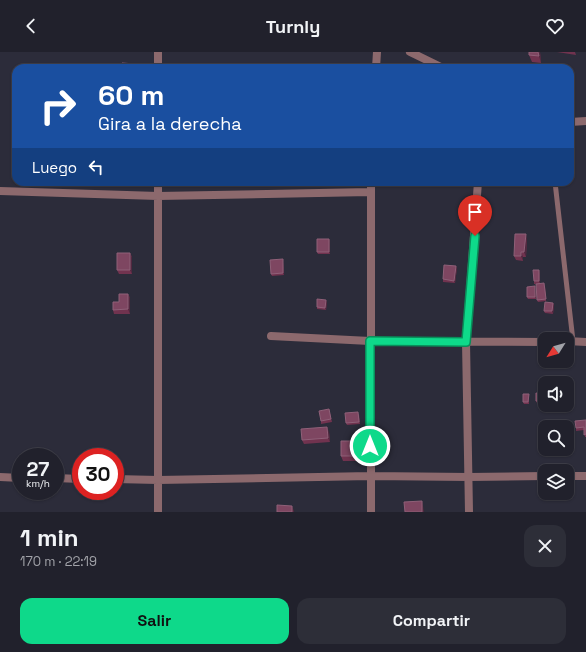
<!DOCTYPE html>
<html lang="es">
<head>
<meta charset="utf-8">
<style>
  body { margin:0; font-family:"Space Grotesk",sans-serif; background:#2d2e38; color:#f1f3f6; height:100vh; display:flex; flex-direction:column; font-size:15px; white-space:nowrap }
  * { box-sizing:border-box; margin:0 }
  p { font-size:13px; color:#a2a3a9 }
  .icon { flex:none; width:22px; height:22px; fill:none; stroke:currentColor; stroke-width:2; stroke-linecap:round; stroke-linejoin:round }
  .map { position:relative; height:460px; overflow:hidden }
  .side { display:flex; flex-direction:column; background:#21212c; flex:1 }
  .side>* { flex:none }
  .banner { position:absolute; left:12px; top:12px; width:562px; height:122px; border-radius:12px; box-shadow:0 1px 3px #0004,0 0 0 1px #3e3e48; background:#1a4fa0; color:#fff; overflow:hidden }
  .needle { width:26px; rotate:233deg }
  .fabs { position:absolute; left:538px; top:280px; display:grid; gap:8px }
  .fabs a { display:grid; place-items:center; width:36px; height:36px; border-radius:8px; background:#21212c; box-shadow:0 1px 3px #0004,0 0 0 1px #3e3e48; font-size:20px }
  .speed { position:absolute; left:12px; top:396px; display:flex; gap:8px; font-size:20px; font-weight:700; text-align:center }
  .speed>* { display:grid; place-content:center; width:52px; height:52px; border-radius:50%; background:#21212c; box-shadow:0 1px 3px #0004,0 0 0 1px #3e3e48; line-height:1 }
  .speed small { font-size:10px; font-weight:400 }
  .speed .limit { border:6px solid #d22; background:#fff; color:#111 }
  .pin { position:absolute; display:grid; place-items:center; width:34px; height:34px; color:#fff; margin:-41px -17px; border-radius:50% 50% 50% 0; rotate:-45deg; box-shadow:0 0 4px #0007 }
  .pin .icon { rotate:45deg }
  .me { position:absolute; width:44px; margin:-22px; rotate:0deg; stroke-linejoin:round; filter:drop-shadow(0 0 3px #0008) }
  .turn { display:flex; align-items:center; gap:14px; height:84px; padding:0 20px; font-size:18px }
  .turn .icon { width:52px; height:52px; stroke-width:2.5 }
  .turn b { display:block; font-size:28px; line-height:34px }
  .then { display:flex; align-items:center; height:38px; padding:0 20px; background:#0003; gap:8px; font-size:15px }
  .round { display:grid; place-items:center; flex:none; width:42px; height:42px; border-radius:12px; background:#2d2e38 }
  .overview { display:flex; align-items:center; justify-content:space-between; height:68px; padding:0 20px }
  h1 { font-size:24px; font-weight:800; line-height:30px }
  .cta { display:flex; gap:8px; margin-top:auto; padding:8px 20px }
  .cta a { flex:1; height:46px; border-radius:12px; background:#0ed98a; color:#111; font-size:16px; font-weight:800; line-height:46px; text-align:center }
  .cta a+a { background:#2d2e38; color:#f1f3f6 }
  header { display:flex; justify-content:space-between; align-items:center; height:52px; padding:0 20px; background:#21212c; font-size:18px; font-weight:800 }
  .map>svg:first-child { display:block }
  .lines { fill:none; stroke-linecap:round; stroke-linejoin:round }
  .service { stroke:#8c696d; stroke-width:5 }
  .minor { stroke:#8c696d; stroke-width:8 }
  .tertiary { stroke:#8c696d; stroke-width:8 }
  .wall { fill:#71334f }
  .shaded-wall { fill:#50283f }
  .building { fill:#7e4661; stroke:#8f6078 }
  .route-casing { stroke:#098d5a; stroke-width:10 }
  .route { stroke:#0ed98a; stroke-width:7 }
</style>
</head>
<body>
<header><svg class="icon" aria-label="back" viewBox="0 0 24 24"><path d="M15 5l-7 7 7 7"/></svg>Turnly<svg class="icon" aria-label="heart" viewBox="0 0 24 24"><path d="M12 20l-8-8c-3-5 5-10 8-4 3-6 11-1 8 4z"/></svg></header>
<div class="map">
<svg width="586" height="460" viewBox="0 0 586 460">
  <rect width="100%" height="100%" fill="#2c2c3a"/>
  <g class="lines">
    <path class="service" d="M555,130L573,289"/>
    <path class="minor" d="M158,0V16
      M376,16L377,0
      M158,130V460
      M371,130V460
      M0,139L158,144L370,140
      M271,284L370,289L545,290
      M567,289L586,290
      M567,424H586
      M0,425L21,426
      M55,426L81,427
      M115,427L158,428L370,424L469,425L545,424
      M469,460L466,290L478,130"/>
    <path class="tertiary" d="M410,0L443,16
      M570,70L586,69"/>
  </g>
  <path class="wall" d="M529,0H551H540L541,11L532,10L529,3Z
    M557,0H575L576,3Z
    M329,187L330,190V202H318L317,200Z
    M527,187L526,205H523V209L516,208L514,204Z
    M130,201L132,205V222H119L117,218Z
    M283,210L284,223L272,224L271,222Z
    M457,216L455,231L443,230V227Z
    M540,221V232L545,234L546,249L538,250L537,248L540,232H534V229Z
    M535,234V237L536,247H528L527,245Z
    M128,242L130,246V262H114L113,258Z
    M327,250L326,258L317,257V255Z
    M553,251L554,253L553,262L545,261L544,259Z
    M529,342V352H524L523,350Z
    M543,344V351H537L536,349Z
    M329,357L332,370L321,372V369Z
    M359,362L360,372L347,373L346,371Z
    M586,368V385H585L584,378L576,379V376Z
    M545,376V385H542L541,382Z
    M329,380L330,390L304,392L302,388Z
    M357,393V409H343L341,404Z"/>
  <path class="shaded-wall" d="M538,0H540L541,11L539,4Z
    M526,182L527,187L526,205L524,200Z
    M329,187L330,190V202L329,200Z
    M521,200L523,205V209L521,204Z
    M130,201L132,205V222L130,218Z
    M283,207V210L284,223L283,221Z
    M456,214L457,216L455,231L454,229Z
    M539,218L540,221V232L539,229Z
    M128,242L130,246V262L128,257Z
    M326,248L327,250L326,258L325,256Z
    M553,251L554,253L553,262L552,259Z
    M327,375L329,380L330,390L328,386Z
    M356,389L357,393V409L356,404Z
    M422,449L423,454L424,460H422Z
    M292,454L294,459V460H292Z"/>
  <path class="building" d="M529,0H538L539,4L529,3Z
    M122,11L135,12V16H121Z
    M391,15H401V16H391Z
    M515,182H526L524,200H521V204H514Z
    M317,187H329V200H317Z
    M117,201H130V218H117Z
    M283,207V221L271,222L270,208Z
    M444,213L456,214L454,229L443,227Z
    M533,218H539V229H534Z
    M544,231L546,247L537,248L536,232Z
    M535,234V245H527V235Z
    M119,242H128V257L113,258V250H119Z
    M317,247L326,248L325,256L317,255Z
    M545,250L553,251L552,259H544Z
    M555,324H561V330H555Z
    M536,341L542,342V349H536Z
    M523,342H529L528,350H523Z
    M329,357L331,367L321,369L319,359Z
    M358,360L359,370L346,371L345,361Z
    M586,368V382L584,383V375L576,376L575,369Z
    M327,375L328,386L302,388L301,377Z
    M541,376H545V382H541Z
    M341,389H356V404H341Z
    M422,449V460H405L404,450Z
    M277,453L292,454V460H277Z"/>
  <g class="lines">
    <g class="route-casing">
      <path id="route" d="M370,394V289L466,290L475,184"/>
    </g>
    <use href="#route" class="route"/>
  </g>
</svg>
<div class="fabs">
<a><svg class="needle" viewBox="-14 -14 28 28"><path d="M0-13l5 13h-10z" fill="#e53935"/><path d="M0 13l5-13h-10z" fill="#a2a3a9"/></svg></a>
<a><svg class="icon" aria-label="sound" viewBox="0 0 24 24"><path d="M4 9h4l5-4v14l-5-4H4zM17 9q2 3 0 6"/></svg></a>
<a><svg class="icon" aria-label="search" viewBox="0 0 24 24"><circle cx="10" cy="10" r="6"/><path d="M15 15l6 6"/></svg></a>
<a><svg class="icon" aria-label="layers" viewBox="0 0 24 24"><path d="M12 4l9 5-9 5-9-5zM3 14l9 5 9-5"/></svg></a>
</div>
<div class="speed"><div>27<small>km/h</small></div><div class="limit">30</div></div>
<div class="pin" style="left:475px;top:184px;background:#d93025"><svg class="icon" aria-label="arrive" viewBox="0 0 24 24"><path d="M6 21V4h12l-3 4 3 4H6"/></svg></div>
<svg class="me" style="left:370px;top:394px" viewBox="-20 -20 40 40"><circle r="17" fill="#0ed98a" stroke="#fff" stroke-width="3"/><path d="M0-11L8 9 0 5-8 9z" fill="#fff"/></svg>
<div class="banner">
<div class="turn"><svg class="icon" aria-label="right" viewBox="0 0 24 24"><path d="M7 20v-9h11M14 6l5 5-5 5"/></svg><div><b>60 m</b>Gira a la derecha</div></div>
<div class="then">Luego<svg class="icon" aria-label="left" viewBox="0 0 24 24"><path d="M17 20v-9H6M10 6l-5 5 5 5"/></svg></div>
</div>
</div>
<section class="side">
<div class="overview"><div><h1>1 min</h1><p>170 m · 22:19</p></div><a class="round"><svg class="icon" aria-label="close" viewBox="0 0 24 24"><path d="M6 6l12 12M18 6L6 18"/></svg></a></div>
<div class="cta"><a>Salir</a><a>Compartir</a></div>
</section>
</body>
</html>
